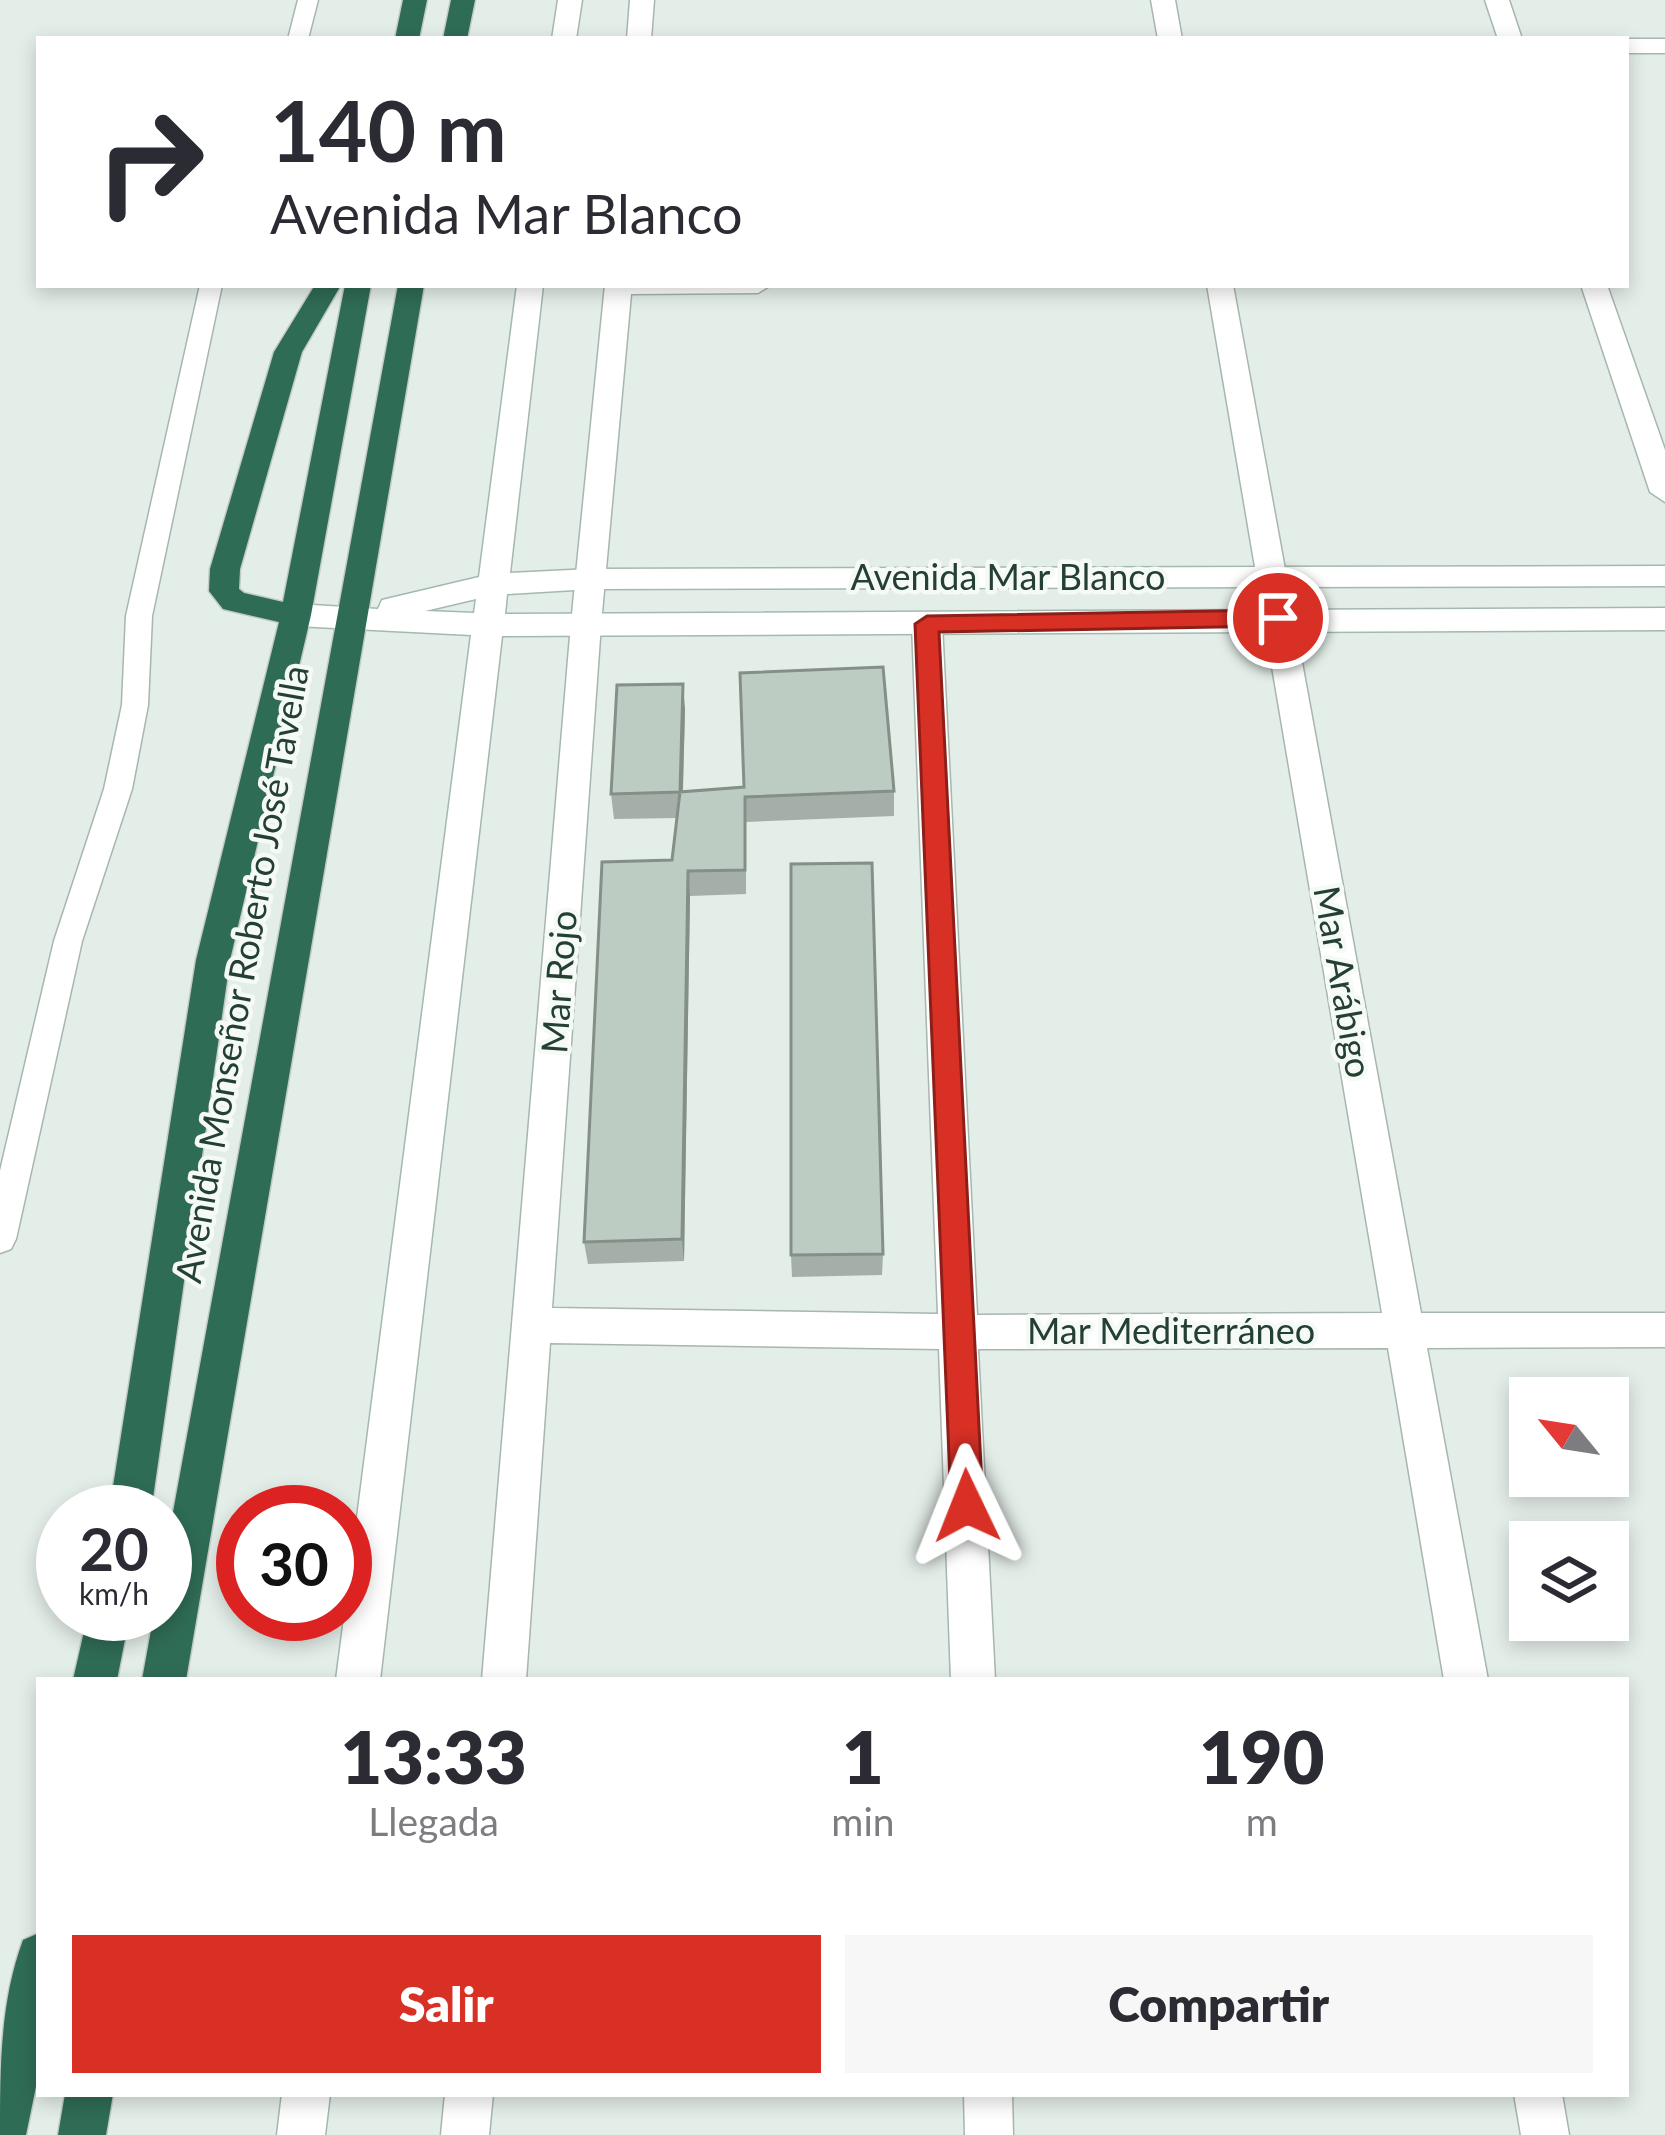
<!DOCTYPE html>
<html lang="es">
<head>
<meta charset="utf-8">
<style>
  body { margin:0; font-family:Lato,sans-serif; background:#f7f7f7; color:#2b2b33; height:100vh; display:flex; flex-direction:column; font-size:45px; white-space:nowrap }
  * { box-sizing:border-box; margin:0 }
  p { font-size:39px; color:#7c7c81 }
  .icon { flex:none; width:66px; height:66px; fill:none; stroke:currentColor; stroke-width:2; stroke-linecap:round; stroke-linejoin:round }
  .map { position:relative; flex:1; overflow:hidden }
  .side { position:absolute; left:36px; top:1677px; width:1593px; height:420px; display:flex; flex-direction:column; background:#fff; border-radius:0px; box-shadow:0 6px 18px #0003 }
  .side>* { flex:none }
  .banner { position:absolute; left:36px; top:36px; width:1593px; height:252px; border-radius:0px; box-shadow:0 6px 18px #0003; background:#fff; color:#2b2b33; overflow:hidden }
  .needle { width:78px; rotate:300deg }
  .controls { position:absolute; left:1509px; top:1377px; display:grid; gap:24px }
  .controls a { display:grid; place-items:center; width:120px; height:120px; border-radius:0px; background:#fff; box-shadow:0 6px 18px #0003; font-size:60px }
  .speed { position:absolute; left:36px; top:1485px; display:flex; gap:24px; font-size:60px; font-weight:700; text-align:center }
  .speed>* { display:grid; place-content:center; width:156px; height:156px; border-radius:50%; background:#fff; box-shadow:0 6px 18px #0003; line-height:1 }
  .speed small { font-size:30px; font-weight:400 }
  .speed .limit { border:18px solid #d22; background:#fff; color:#111 }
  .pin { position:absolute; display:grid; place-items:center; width:102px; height:102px; color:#fff; margin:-51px; border:6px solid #fff; border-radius:50%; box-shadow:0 3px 12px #0007 }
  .me { position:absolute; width:132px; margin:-66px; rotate:358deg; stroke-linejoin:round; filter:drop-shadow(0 0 9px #0008) }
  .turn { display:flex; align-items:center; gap:42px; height:252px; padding:0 36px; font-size:54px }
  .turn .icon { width:156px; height:156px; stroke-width:2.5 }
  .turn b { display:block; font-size:84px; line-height:102px }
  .eta { display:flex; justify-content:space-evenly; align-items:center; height:204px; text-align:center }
  .eta b { font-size:72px; font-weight:800; line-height:84px }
  .cta { display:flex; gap:24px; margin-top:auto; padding:24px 36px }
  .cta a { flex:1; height:138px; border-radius:0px; background:#d93025; color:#fff; font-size:48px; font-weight:800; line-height:138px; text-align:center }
  .cta a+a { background:#f7f7f7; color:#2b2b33 }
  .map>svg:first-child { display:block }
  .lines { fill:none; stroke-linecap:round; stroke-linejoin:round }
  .lane-casing { stroke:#a7b6ae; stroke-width:3 }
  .street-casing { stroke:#a7b6ae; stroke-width:3 }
  .secondary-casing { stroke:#a3b9ae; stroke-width:3 }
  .highway-casing { stroke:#c2cac6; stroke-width:3 }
  .lane { fill:#fff; fill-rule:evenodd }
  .street { fill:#fff; fill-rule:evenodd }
  .secondary { fill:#fff; fill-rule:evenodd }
  .highway { fill:#2f6c55; fill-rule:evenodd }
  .wall { fill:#a3afa8 }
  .shaded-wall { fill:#848f88 }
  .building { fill:#bdccc3; stroke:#848f88; stroke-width:3 }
  .route { fill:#d93025; stroke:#8d1f18; stroke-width:3 }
  .labels { text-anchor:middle; stroke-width:9; stroke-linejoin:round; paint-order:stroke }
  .street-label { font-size:36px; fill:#244033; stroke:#f5faf7 }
</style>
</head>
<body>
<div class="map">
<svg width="1665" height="2135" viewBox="0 0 1665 2135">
  <rect width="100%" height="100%" fill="#e4eee8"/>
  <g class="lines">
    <g class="lane-casing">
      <path id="lane" d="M298,0H318L308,39H288Z
        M200,285H222L152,616L148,705L132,789L82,941L16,1239L11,1249L0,1253V1171L54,941L104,789L122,705L126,616Z"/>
    </g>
    <g class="street-casing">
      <path id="street" d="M630,0H654L651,39H627Z
        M1151,0H1175L1182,39H1158Z
        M1485,0H1509L1522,39H1498Z
        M1625,39H1665V53H1626Z
        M605,285H771L758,293L631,294L601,624L552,1308L938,1314L912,624L916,616H938L942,624L977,1315L1382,1313L1207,285H1233L1421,1313H1665V1347L1427,1348L1488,1680H1444L1388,1348L978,1349L995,1680H951L939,1349L550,1343L526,1680H482L571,624Z
        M1581,285H1607L1665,450V502L1650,492Z
        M445,2094H493L489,2135H441Z
        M964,2094H1012L1013,2135H965Z
        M1514,2094H1562L1569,2135H1521Z"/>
    </g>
    <g class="secondary-casing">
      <path id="secondary" d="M558,0H582L576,39H552Z
        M517,285H543L510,573L591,569L1665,566V586L591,589L507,594L505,614L1665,608V630L502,636L380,1680H336L471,635L296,626L285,623L281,615L285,607L296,604L378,609L382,600L479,577ZM476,599L474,613L425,611Z
        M282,2094H330L325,2135H277Z"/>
    </g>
    <g class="highway-casing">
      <path id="highway" d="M403,0H427L419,39H395Z
        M451,0H475L467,39H443Z
        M315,285H341L302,352L240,569L239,589L244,593L283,602L345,285H371L311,615L230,960L151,1512H109L196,960L279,622L223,609L209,591L210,569L274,352Z
        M398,285H424L186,1680H142L154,1614H165V1556Z
        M88,1614H130L117,1680H73Z
        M39,1933V2072L26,2135H0C0,2069 0,2002 23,1940Z
        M65,2094H113L106,2135H58Z"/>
    </g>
    <use href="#lane" class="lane"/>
    <use href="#street" class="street"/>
    <use href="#secondary" class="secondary"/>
    <use href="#highway" class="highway"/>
  </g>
  <path class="wall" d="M685,709L683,792L894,791V816L746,822V894L690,896L684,1261L588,1264L584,1242L672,860L677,818L614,819L611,794Z
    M883,1254L882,1275L792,1277L791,1255Z"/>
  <path class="shaded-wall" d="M683,684L685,709L682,818L680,792Z
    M688,871L690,896L684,1261L682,1239Z"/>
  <path class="building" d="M883,667L894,791L745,797V870L688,871L682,1239L584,1242L602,862L672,860L680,792L744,787L740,673Z
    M683,684L680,792L611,794L617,685Z
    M872,863L883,1254L791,1255V864Z"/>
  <path class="route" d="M1278,610L1289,618L1278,626L939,632L983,1506L978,1517L967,1521L956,1517L951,1506L915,624L927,616Z"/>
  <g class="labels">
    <g class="street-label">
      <text x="1008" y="590">Avenida Mar Blanco</text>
      <text transform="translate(242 974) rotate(-80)" y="13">Avenida Monseñor Roberto José Tavella</text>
      <text transform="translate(559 982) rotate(-86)" y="13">Mar Rojo</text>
      <text transform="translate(1343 982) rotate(80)" y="13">Mar Arábigo</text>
      <text x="1171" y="1344">Mar Mediterráneo</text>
    </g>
  </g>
</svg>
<div class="controls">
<a><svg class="needle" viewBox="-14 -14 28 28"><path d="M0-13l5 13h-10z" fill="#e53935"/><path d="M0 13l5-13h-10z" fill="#7c7c81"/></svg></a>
<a><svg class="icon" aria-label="layers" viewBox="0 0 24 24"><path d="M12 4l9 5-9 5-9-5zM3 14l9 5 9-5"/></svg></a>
</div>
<div class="speed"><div>20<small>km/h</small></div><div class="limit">30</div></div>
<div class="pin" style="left:1278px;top:618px;background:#d93025"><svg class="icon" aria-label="arrive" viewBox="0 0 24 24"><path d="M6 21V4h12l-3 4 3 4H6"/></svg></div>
<svg class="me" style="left:967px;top:1506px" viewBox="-20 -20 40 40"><path d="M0-17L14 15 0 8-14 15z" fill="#d93025" stroke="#fff" stroke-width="4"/></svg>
<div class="banner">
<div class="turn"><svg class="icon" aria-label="right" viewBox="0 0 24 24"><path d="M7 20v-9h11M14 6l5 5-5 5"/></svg><div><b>140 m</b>Avenida Mar Blanco</div></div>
</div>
<section class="side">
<div class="eta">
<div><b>13:33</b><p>Llegada</p></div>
<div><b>1</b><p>min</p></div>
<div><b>190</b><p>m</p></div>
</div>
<div class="cta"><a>Salir</a><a>Compartir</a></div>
</section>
</div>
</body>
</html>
